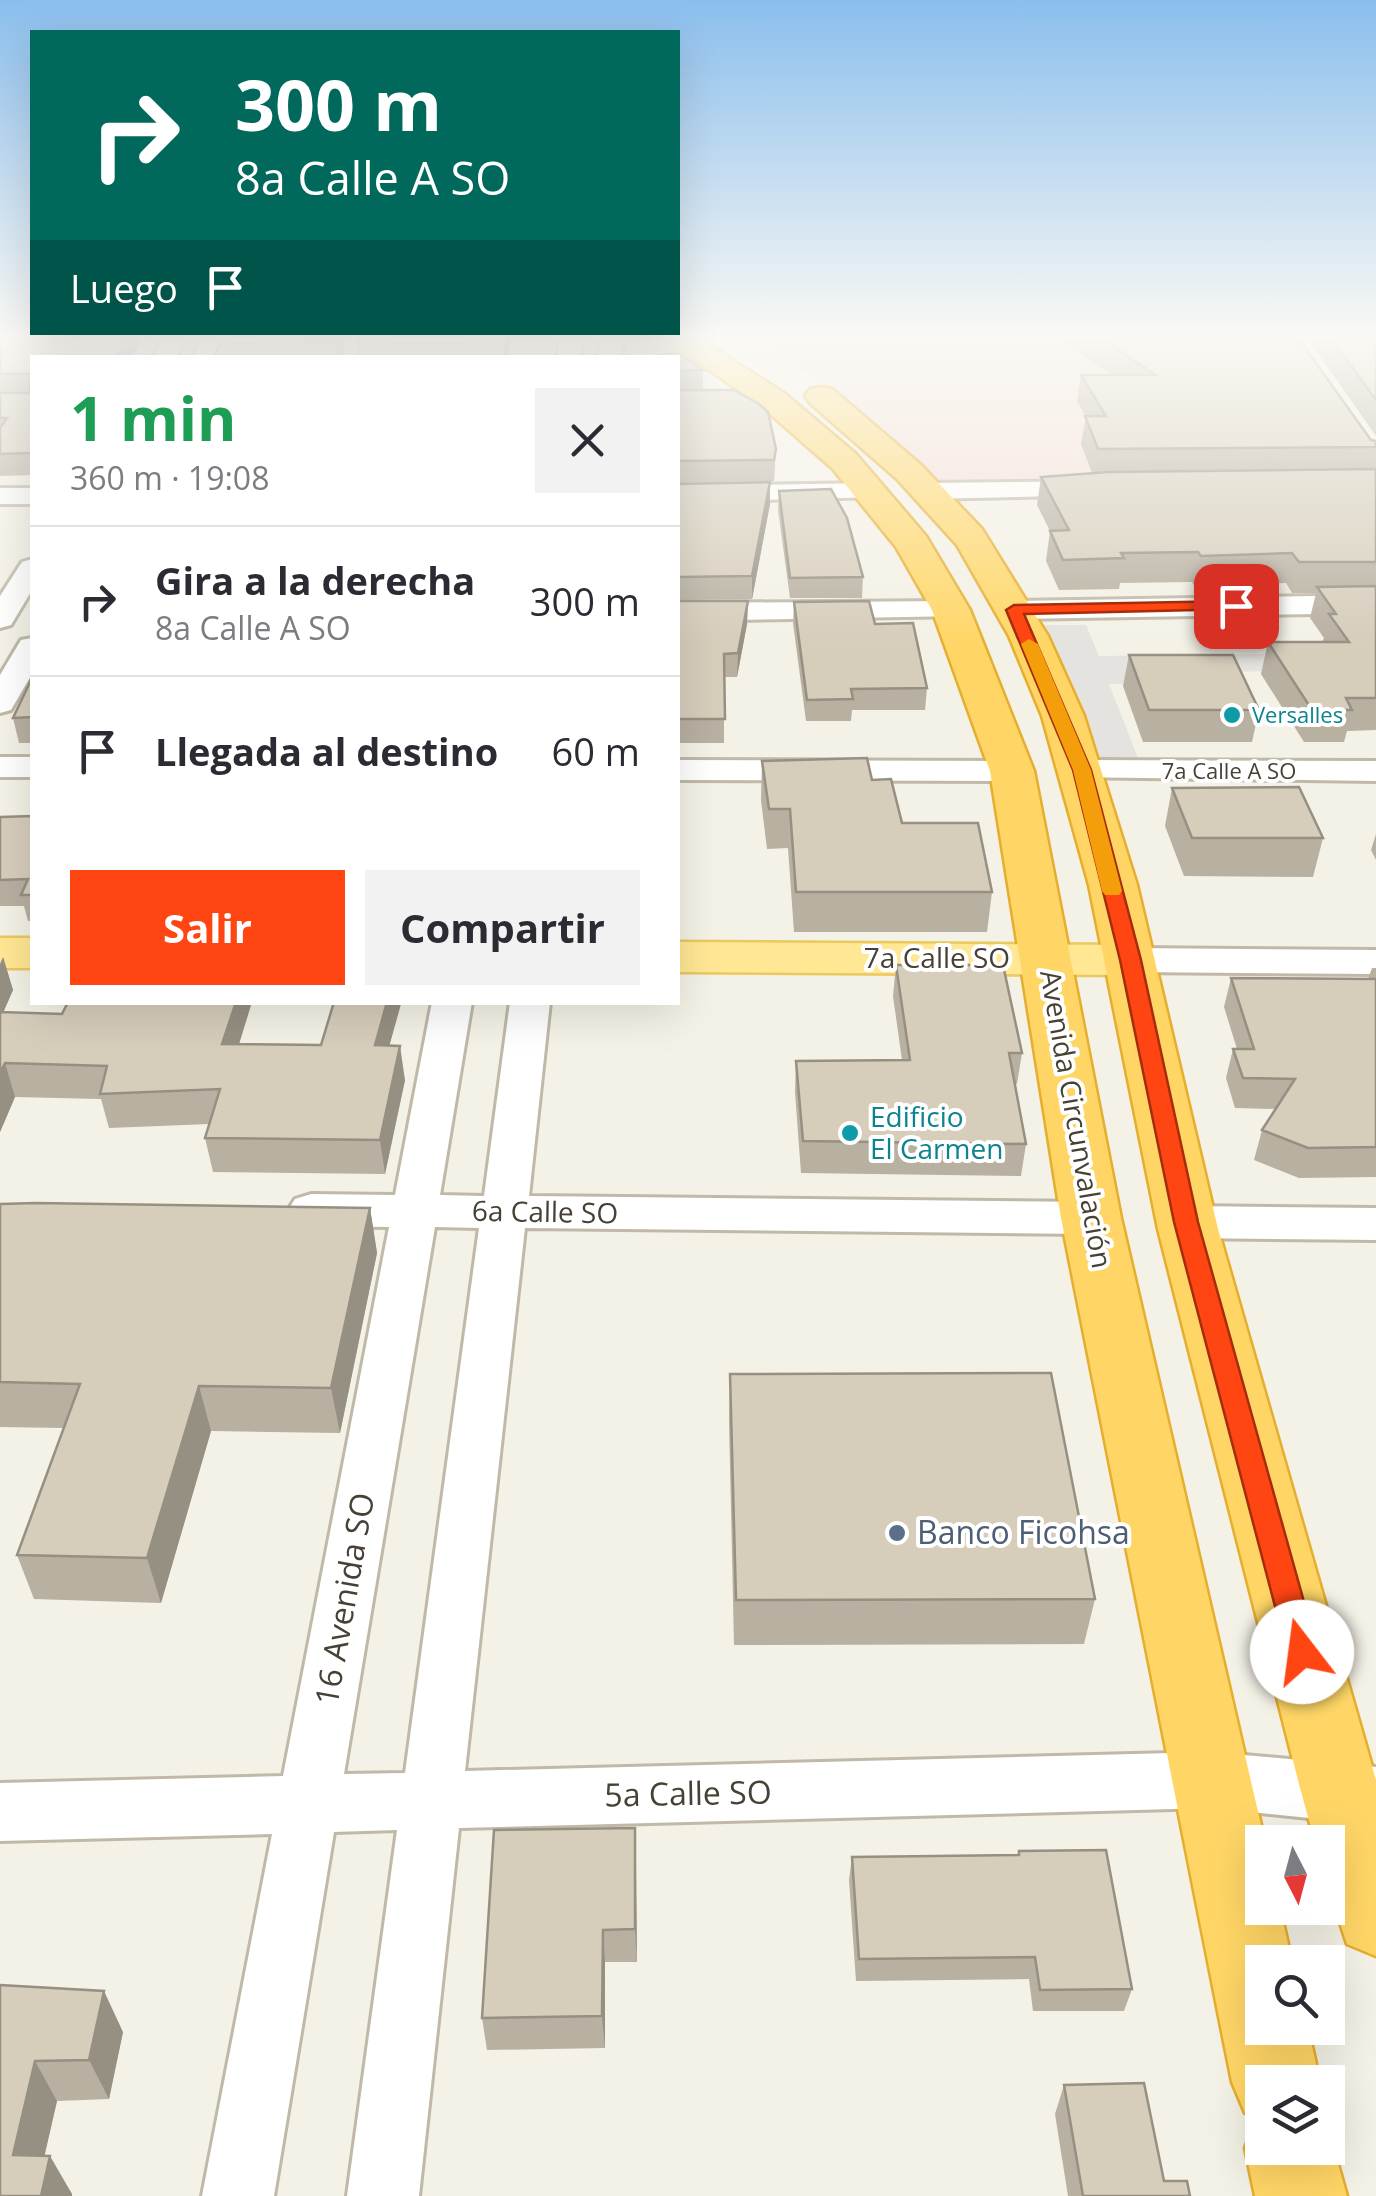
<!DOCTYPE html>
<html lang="es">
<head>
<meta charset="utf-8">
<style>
  body { margin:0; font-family:"Open Sans",sans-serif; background:#f2f2f3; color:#2b2b33; height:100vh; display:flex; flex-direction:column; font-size:38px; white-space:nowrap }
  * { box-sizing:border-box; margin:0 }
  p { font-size:32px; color:#7c7c81 }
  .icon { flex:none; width:55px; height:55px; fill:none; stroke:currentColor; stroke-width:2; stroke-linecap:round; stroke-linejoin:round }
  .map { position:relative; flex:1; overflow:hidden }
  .side { position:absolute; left:30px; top:355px; width:650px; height:650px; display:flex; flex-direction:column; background:#fff; border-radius:0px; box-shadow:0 10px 40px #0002 }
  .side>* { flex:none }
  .banner { position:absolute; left:30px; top:30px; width:650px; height:305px; border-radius:0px; box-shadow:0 10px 40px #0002; background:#00695c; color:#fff; overflow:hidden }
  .needle { width:65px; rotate:174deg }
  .tools { position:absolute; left:1245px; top:1825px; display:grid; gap:20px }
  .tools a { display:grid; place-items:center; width:100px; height:100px; border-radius:0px; background:#fff; box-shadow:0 10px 40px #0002; font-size:50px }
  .pin { position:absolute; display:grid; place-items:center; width:85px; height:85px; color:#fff; margin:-42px; border-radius:20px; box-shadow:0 5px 15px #0006 }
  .me { position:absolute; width:110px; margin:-55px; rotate:345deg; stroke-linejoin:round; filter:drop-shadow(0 0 8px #0008) }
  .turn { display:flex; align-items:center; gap:35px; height:210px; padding:0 40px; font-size:45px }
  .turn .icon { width:130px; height:130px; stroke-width:2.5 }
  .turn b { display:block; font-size:70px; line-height:85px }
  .then { display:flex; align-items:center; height:95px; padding:0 40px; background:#0003; gap:20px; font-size:38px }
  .round { display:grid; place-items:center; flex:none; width:105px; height:105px; border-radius:0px; background:#f2f2f3 }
  .summary { display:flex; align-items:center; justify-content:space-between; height:170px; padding:0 40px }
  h1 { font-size:60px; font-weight:700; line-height:75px; color:#1e9e55 }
  .primary-button { display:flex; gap:20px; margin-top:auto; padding:20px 40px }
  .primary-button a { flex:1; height:115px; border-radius:0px; background:#ff4512; color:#fff; font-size:40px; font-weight:700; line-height:115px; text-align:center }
  .primary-button a+a { background:#f2f2f3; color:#2b2b33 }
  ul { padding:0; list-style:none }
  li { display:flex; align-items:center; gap:30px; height:150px; padding:0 40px; border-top:2px solid #e1e1e2 }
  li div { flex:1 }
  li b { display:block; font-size:38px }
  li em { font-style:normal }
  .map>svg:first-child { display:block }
  .medical { fill:#f5dfd9 }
  .parking { fill:#e5e3df }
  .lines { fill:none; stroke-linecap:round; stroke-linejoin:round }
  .minor-casing { stroke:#c0b9a8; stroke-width:6 }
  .major-casing { stroke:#eac95e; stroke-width:5 }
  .highway-casing { stroke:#e6ae2f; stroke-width:5 }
  .minor { fill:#fff; fill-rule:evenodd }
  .major { fill:#ffe794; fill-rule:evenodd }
  .highway { fill:#ffd666; fill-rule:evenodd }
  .wall { fill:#b8b0a1 }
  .shaded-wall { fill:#969083 }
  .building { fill:#d6cdbb; stroke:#969083; stroke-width:2.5 }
  .route { fill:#ff4512; stroke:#a62d0c; stroke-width:2.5 }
  .slow { fill:#f59e0b }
  .culture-dot { fill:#0f9aa8; stroke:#fff; stroke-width:4 }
  .service-dot { fill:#5c6f8a; stroke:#fff; stroke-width:4 }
  .labels { text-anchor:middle; stroke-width:8; stroke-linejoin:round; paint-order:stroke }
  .far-culture-label { font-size:22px; fill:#0d838f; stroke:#fff; text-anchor:start }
  .far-street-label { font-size:22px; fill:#474135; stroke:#fff }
  .street-label { font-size:28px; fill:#474135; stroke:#fff }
  .culture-label { font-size:28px; fill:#0d838f; stroke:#fff; text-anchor:start }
  .near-service-label { font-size:32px; fill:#4e5e75; stroke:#fff; text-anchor:start }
  .near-street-label { font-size:32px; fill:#474135; stroke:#fff }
</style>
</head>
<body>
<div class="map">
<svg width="1376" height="2196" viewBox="0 0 1376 2196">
  <rect width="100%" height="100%" fill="#f4f1e6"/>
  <path class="medical" d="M935,338H1273L1367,481L937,483L769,342Z"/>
  <path class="parking" d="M1039,625H1086L1099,656L1264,654L1273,671L1236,672L1241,682L1109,684L1138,758H1086Z"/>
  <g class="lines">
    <g class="minor-casing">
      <path id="minor" d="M164,338H186L176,358H153Z
        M202,338H224L215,358H192Z
        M561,338H583L580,358H557Z
        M601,338H623L622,358H598Z
        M1095,481L1104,483L1108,489L1104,495L926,499L913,491L926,483Z
        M872,483L881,485L885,491L881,497L678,502V486Z
        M0,488H32V504H0Z
        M32,559V590L11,625L0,628V596L22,562Z
        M1376,595V613L1014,619L1003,616L999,610L1003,604L1014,601Z
        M951,601L962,604L966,610L962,616L678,621V603Z
        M32,638V674L11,710L0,713V675L21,640Z
        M0,757H32V777H0Z
        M678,760L1012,761L1024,764L1029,771L1024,778L1012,781L678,780Z
        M1082,760L1376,761V781L1070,777L1065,770L1070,763Z
        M1130,948L1376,950V974L1130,972L1116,968L1111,960L1116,952Z
        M432,1002H472L440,1195L484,1196L510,1002H550L529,1196L1091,1202L1107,1207L1114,1218L1107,1229L1091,1234L525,1228L465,1771L1211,1752L1376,1767V1825L1211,1808L459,1828L419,2196H347L397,1830L334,1832L274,2196H202L272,1834L0,1841V1783L283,1776L389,1227L311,1226L295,1221L288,1210L295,1199L311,1194L395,1195ZM435,1227L479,1228L405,1773L344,1774Z
        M1186,1206L1376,1208V1240L1186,1238L1170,1233L1163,1222L1170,1211Z"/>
    </g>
    <g class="major-casing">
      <path id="major" d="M0,938H32V968H0Z
        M678,942L1130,945L1148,949L1155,960L1148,971L1130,975L678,972Z"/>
    </g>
    <g class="highway-casing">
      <path id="highway" d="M664,338H698L784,393L856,454L926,536L970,610L1034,771L1121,1218L1265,1842L1262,1908H1280L1292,1962H1262V2028H1308L1320,2082H1262V2148H1328V2129L1347,2196H1255L1245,2148L1257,2118L1245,2113L1232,2082L1219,2017L1061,1218L990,771L932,610L896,547L832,468L762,407Z
        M821,387L832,389L921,465L982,529L1048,636L1084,716L1137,885L1218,1229L1376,1780V1956L1347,1944L1328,1887V1842H1315L1300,1788L1158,1229L1089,885L1042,716L1009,636L957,545L897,479L810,403L805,396L810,389Z"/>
    </g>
    <use href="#minor" class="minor"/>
    <use href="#major" class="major"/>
    <use href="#highway" class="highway"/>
  </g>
  <path class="wall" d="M0,338L32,358V475L0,476Z
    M303,338H345L342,358H214L311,343Z
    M1066,338H1298L1371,440L1376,441V730L1347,731L1344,742H1304L1261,674L1268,642H1322L1324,638L1310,618L1316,593H1292L1286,583L1195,587L1192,582L1120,583L1119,589L1059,590L1046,561L1050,531L1037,505L1041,477L1092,473L1081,444L1086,416L1077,402L1081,375H1112L1065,343Z
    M1307,338H1376V436Z
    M678,358L703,370V390L776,449L774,481L678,483Z
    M678,484L770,504L752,599L678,600Z
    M779,491L863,577L862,598H790L778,510Z
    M678,601H748L747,624L737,677H724V743H678Z
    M794,602L875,624L927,688L925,710H852L851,721H806L793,623Z
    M1129,655L1259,710L1252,742H1143L1123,686Z
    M32,678V743H19L13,718Z
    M762,761L872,780L902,823L992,892L987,932H794L788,848L767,849L761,800Z
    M1172,788L1323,838L1313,877L1184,876L1165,826Z
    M32,816V921H28L24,906H0V817Z
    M1376,834V860L1371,850Z
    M3,957L13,990L3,1012L240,1044L321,1045L334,1002H401L389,1046L405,1080L385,1174L213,1172L205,1138L209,1124L109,1128L101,1099L15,1097L0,1132Z
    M896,965L1022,1053L1017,1084H1015L1026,1144L1021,1176L801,1173L795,1092L796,1061L902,1060L893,996Z
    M1372,968H1376V1177L1299,1178L1254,1160L1262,1130L1276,1109L1235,1108L1226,1078L1233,1049H1237L1224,1007L1231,978L1368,979Z
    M0,1204L370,1208L377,1253L340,1433L211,1431L161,1603L34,1599L17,1555L63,1428L0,1427Z
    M730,1374L1095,1599L1084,1644L734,1645L729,1421Z
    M635,1828L637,1962H605V2048L487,2050L482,2018Z
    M1019,1851L1132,1989L1124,2011H1033L1029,1979L856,1981L849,1880L852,1857L1018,1855Z
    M0,1985L123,2032L109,2099L57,2101L44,2156L72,2194L0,2196Z
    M1064,2085L1164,2181L1190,2196H1068L1055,2114Z"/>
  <path class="shaded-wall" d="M128,338H144L132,358H116Z
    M340,338H345L342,358Z
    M507,338H511L508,358H503Z
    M770,482V504L752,599V576Z
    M748,601L747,624L737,677L738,653Z
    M3,957L13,990L0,1020V964Z
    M236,1002H252L229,1077L222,1044Z
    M387,1002L401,1004L380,1079L375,1045Z
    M400,1046L405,1080L385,1174L380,1140Z
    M5,1063L15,1097L0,1132V1073Z
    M370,1208L377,1253L340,1433L331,1388Z
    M199,1386L211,1431L161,1603L147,1558Z
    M635,1828L636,1861L637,1962L635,1929Z
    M603,1930L605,1962V2048L602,2016Z
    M104,1991L123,2032L109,2099L89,2060Z
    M35,2061L57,2101L36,2193L13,2155Z
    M50,2156L72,2194V2196H41Z"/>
  <path class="building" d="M0,338H128L116,358H32V453L0,454V428L7,418H0V393H30V374H0Z
    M357,338H390L389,343H471L472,338H507L503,358H361Z
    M1100,338H1298L1371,440L1376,441V447L1098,449L1085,416H1106L1081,375H1156Z
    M1331,338H1376V400Z
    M339,342L337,358H214L220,343Z
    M675,352L703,370L678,371V358H645Z
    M678,390H734L759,404L768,412L776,449L774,460L678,461Z
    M1376,469V562H1299L1292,553L1201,556L1198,552L1121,553L1124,558L1063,560L1050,531L1069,530L1041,477L1108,472Z
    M770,482L752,576L678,577V484Z
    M831,489L847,518L863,577L790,578L779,491Z
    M1376,586V698H1346L1352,710H1312L1268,642H1349L1329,614H1336L1317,587Z
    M678,601H748L738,653L724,654L725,719H678Z
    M869,601L875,624L913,623L927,688L851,689L853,699L807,700L794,602Z
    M1129,655H1233L1259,710H1149Z
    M32,678V717L13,718Z
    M867,758L872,780L891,779L902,823H978L992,892H796L790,809H769L762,761Z
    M1299,787L1323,838H1192L1172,788Z
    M32,816V895H21L28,879L0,880V817Z
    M896,965H1003L1022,1053H1009L1026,1144L803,1141L796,1061L910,1060Z
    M1231,978L1376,979V1147L1308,1148L1262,1130L1295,1079L1243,1078L1233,1049H1254Z
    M68,1002H236L222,1044L321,1045L334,1002H387L375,1045L400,1046L380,1140L205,1138L220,1089L100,1094L107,1066L5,1063L0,1073V1012L62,1014Z
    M36,1203L370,1208L331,1388L199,1386L147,1558L17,1555L80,1384L0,1382V1204Z
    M1051,1373L1095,1599L736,1600L730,1374Z
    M635,1828V1929L603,1930L602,2016L482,2018L494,1830Z
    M1106,1850L1132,1989L1040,1990L1035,1957L859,1959L852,1857L1019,1855V1851Z
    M0,1985L104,1991L89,2060L35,2061L13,2155L50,2156L41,2196H0Z
    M1144,2083L1164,2181H1187L1190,2196H1083L1064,2085Z"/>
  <linearGradient id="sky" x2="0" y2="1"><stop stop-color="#8bbeed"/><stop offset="0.52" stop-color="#faf9f4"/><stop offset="1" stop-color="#faf9f4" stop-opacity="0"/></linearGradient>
  <rect width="1376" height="646" fill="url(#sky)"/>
  <path class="route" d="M1236,601L1241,603V609L1024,614L1091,770L1141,960L1198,1222L1318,1652L1313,1661L1302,1665L1291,1661L1287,1652L1174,1222L1120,960L1073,770L1006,610L1014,605Z"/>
  <path class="slow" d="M1029,639L1038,644L1091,770L1122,891L1119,895H1105L1102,891L1073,770L1021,644Z"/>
  <g class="culture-dot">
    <circle cx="1232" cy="715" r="10"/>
    <circle cx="850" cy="1133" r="10"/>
  </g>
  <circle class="service-dot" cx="897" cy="1533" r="10"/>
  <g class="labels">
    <g class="far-culture-label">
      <text x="1252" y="723">Versalles</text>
    </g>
    <g class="far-street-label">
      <text x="1229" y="779">7a Calle A SO</text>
    </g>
    <g class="street-label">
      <text x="937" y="968">7a Calle SO</text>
      <text transform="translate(1076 1119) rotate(80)" y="10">Avenida Circunvalación</text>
      <text transform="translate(545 1212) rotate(1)" y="10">6a Calle SO</text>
    </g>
    <g class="culture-label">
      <text x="870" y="1127">Edificio<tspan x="870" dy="32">El Carmen</tspan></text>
    </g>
    <g class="near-service-label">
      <text x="917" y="1544">Banco Ficohsa</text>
    </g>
    <g class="near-street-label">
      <text transform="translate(345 1599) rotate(-80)" y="11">16 Avenida SO</text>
      <text transform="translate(688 1794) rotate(-1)" y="11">5a Calle SO</text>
    </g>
  </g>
</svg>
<div class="tools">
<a><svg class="needle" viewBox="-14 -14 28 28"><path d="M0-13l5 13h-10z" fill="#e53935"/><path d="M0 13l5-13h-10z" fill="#7c7c81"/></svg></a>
<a><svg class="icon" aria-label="search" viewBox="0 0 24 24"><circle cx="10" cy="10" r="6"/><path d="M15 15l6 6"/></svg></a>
<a><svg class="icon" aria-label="layers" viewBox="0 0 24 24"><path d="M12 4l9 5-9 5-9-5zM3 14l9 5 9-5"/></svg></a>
</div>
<div class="pin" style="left:1236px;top:606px;background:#d93025"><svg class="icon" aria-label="arrive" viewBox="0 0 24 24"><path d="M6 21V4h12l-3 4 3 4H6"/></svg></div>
<svg class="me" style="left:1302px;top:1652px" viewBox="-20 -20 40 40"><circle r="19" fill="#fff"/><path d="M0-13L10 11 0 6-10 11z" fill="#ff4512"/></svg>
<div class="banner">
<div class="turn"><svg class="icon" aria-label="right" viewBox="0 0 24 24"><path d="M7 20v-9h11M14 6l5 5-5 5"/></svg><div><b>300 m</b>8a Calle A SO</div></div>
<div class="then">Luego<svg class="icon" aria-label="arrive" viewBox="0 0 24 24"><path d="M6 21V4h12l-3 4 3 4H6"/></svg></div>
</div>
<section class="side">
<div class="summary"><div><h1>1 min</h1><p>360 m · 19:08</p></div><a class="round"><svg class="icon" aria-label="close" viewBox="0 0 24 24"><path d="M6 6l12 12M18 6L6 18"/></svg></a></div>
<ul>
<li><svg class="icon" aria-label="right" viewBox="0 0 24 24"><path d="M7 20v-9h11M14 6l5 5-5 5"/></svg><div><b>Gira a la derecha</b><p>8a Calle A SO</p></div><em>300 m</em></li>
<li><svg class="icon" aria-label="arrive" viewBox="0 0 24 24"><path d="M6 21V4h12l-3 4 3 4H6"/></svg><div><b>Llegada al destino</b></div><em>60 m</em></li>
</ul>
<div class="primary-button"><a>Salir</a><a>Compartir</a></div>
</section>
</div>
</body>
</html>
